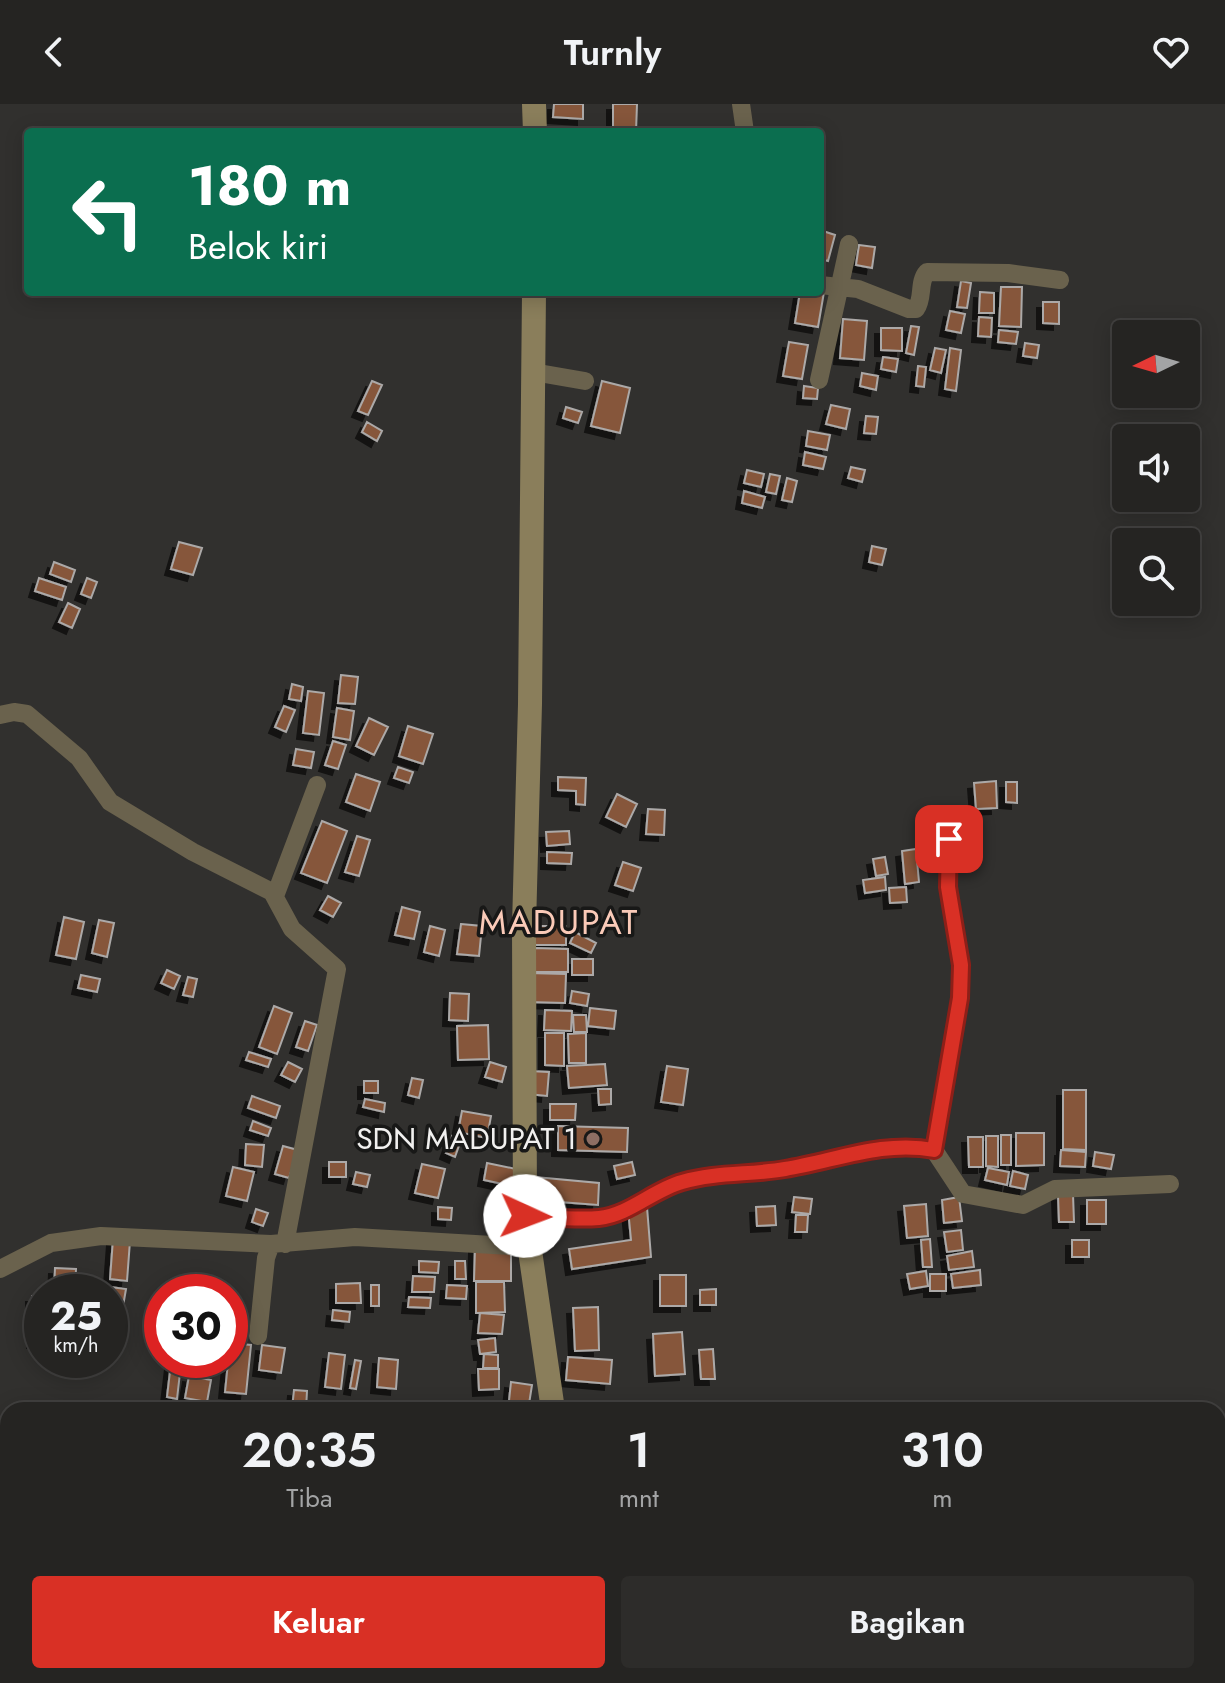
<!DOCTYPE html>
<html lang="id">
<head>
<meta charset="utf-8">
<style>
  body { margin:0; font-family:Jost,sans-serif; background:#2d2c2a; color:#f1f3f6; height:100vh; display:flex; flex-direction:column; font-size:30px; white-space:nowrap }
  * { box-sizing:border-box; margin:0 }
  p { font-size:26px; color:#a3a4a5 }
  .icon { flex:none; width:44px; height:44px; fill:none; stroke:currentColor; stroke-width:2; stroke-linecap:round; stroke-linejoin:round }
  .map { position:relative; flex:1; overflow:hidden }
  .side { position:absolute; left:0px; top:1298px; width:1226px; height:282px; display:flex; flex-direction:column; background:#252422; border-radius:24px 24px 0 0; box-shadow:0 4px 20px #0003,0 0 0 2px #424140 }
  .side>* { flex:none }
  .guide { position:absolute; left:24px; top:24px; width:800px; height:168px; border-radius:8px; box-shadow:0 4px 20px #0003,0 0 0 2px #424140; background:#0b6e4f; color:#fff; overflow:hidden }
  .needle { width:52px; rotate:265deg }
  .controls { position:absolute; left:1112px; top:216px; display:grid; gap:16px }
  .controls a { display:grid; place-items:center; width:88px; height:88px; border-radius:8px; background:#252422; box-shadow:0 4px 20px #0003,0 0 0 2px #424140; font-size:40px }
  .speed { position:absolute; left:24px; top:1170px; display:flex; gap:16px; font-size:40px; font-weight:700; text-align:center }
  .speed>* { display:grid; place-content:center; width:104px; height:104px; border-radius:50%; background:#252422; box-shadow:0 4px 20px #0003,0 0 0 2px #424140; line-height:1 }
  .speed small { font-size:20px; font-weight:400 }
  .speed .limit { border:12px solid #d22; background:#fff; color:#111 }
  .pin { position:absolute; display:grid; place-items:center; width:68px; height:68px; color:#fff; margin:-34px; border-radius:16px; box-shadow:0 4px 12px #0006 }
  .me { position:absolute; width:88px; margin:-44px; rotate:92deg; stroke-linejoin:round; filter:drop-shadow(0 0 6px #0008) }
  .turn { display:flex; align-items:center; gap:28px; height:168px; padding:0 32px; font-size:36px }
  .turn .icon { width:104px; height:104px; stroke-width:2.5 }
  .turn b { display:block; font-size:56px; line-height:68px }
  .eta { display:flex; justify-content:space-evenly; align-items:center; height:136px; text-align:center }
  .eta b { font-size:48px; font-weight:600; line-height:56px }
  .action { display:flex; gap:16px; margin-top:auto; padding:16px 32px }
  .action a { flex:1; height:92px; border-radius:8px; background:#d93025; color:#fff; font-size:32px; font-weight:600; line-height:92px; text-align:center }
  .action a+a { background:#2d2c2a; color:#f1f3f6 }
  header { display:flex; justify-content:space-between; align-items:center; height:104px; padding:0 32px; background:#252422; font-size:36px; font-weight:600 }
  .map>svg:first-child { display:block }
  .building { fill:#86573a; stroke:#aca9a8; stroke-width:2; filter:url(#shadow) }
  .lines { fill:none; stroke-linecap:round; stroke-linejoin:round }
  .street { stroke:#6a624d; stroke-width:18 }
  .secondary { stroke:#8a7e5b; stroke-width:24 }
  .route-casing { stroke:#8d1f18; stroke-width:20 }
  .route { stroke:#d93025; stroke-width:14 }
  .education-dot { fill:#8d6e63; stroke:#181817; stroke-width:3 }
  .labels { text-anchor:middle; stroke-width:7; stroke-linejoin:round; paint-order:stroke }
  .poi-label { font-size:30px; fill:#f1f0ef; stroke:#181817; text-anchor:end }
  .quarter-label { font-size:34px; letter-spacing:2px; fill:#facab8; stroke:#181817 }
</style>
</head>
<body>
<header><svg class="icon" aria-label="back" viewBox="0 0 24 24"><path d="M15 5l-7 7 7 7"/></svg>Turnly<svg class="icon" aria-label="heart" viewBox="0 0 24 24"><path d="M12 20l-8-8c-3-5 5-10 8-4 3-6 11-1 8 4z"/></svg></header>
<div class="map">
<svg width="1225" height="1579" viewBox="0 0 1225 1579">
  <defs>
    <filter id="shadow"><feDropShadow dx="-6" dy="6" stdDeviation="0" flood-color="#0009"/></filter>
  </defs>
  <rect width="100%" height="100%" fill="#31302e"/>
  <path class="building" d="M554,0H583V15L553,13Z
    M613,0H637L636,28H613Z
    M820,126L835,131L828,157L820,155Z
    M859,141L875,143L872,164L856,161Z
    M961,177L971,179L967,204L957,203Z
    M1001,183H1022L1021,223L999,222Z
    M800,188H824L818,223L795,219Z
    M980,188L994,189V209H979Z
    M1043,198H1059V220L1043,219Z
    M950,207L965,210L961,229L946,226Z
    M979,213L992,214L991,233L978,232Z
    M843,215L867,217L864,256L840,254Z
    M911,222L919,223L914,251L906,249Z
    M881,224H902V247L881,246Z
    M999,226L1018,228L1016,240L998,238Z
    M789,238L808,241L802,275L783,272Z
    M1025,239L1039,241L1037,254L1023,252Z
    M935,244L946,246L941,269L930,266Z
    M950,244L961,246L956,287L945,285Z
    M883,253L898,255L896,268L881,265Z
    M918,262L926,263L924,283L916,282Z
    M862,269L878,272L876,286L860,282Z
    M372,277L382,281L368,311L358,307Z
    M602,277L630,284L620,329L591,322Z
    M804,282L818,284L817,295L803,294Z
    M831,301L850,305L846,325L826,320Z
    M566,303L582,308L578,319L563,314Z
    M866,312L878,313L876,330L864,329Z
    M367,318L382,327L377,337L362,328Z
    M808,327L830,331L827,346L806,342Z
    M805,348L826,353L823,365L803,361Z
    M851,363L865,366L862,378L848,374Z
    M747,366L764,370L761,383L744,379Z
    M770,370L780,372L776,390L766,388Z
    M787,374L797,377L792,398L782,396Z
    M744,387L765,393L762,404L742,399Z
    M179,438L202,444L193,471L171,465Z
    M872,442L886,445L882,461L869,458Z
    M54,458L75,466L71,478L50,470Z
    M39,474L66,483L62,496L35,487Z
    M87,474L97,478L91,494L81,490Z
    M68,499L80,505L72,524L59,518Z
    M341,571L358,573L355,600L338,599Z
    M292,580L303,583L301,597L289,595Z
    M308,587L324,589L319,631L303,629Z
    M284,602L295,606L286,628L275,623Z
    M337,604L354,607L350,636L333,633Z
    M369,614L388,623L374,651L356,642Z
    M408,622L433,630L423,660L399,652Z
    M333,637L346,641L338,665L325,661Z
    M296,645L314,648L311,664L293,661Z
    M398,663L413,668L409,679L394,674Z
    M356,670L380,678L370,707L346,698Z
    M558,673L586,674L585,701L576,700V687L558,686Z
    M996,677L997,704L976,705L974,679Z
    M1006,678H1017V699L1006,698Z
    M617,690L637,700L626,723L606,713Z
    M962,703L964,712L946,714L944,705Z
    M648,705L665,706L664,731L646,730Z
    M322,717L347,727L327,779L301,769Z
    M569,727L570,740L547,742L546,728Z
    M357,732L370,736L359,772L345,768Z
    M916,745L919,778L905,780L902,747Z
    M547,748L572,749L571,760L547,759Z
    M885,753L888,770L876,772L873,755Z
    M623,758L641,764L633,787L615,781Z
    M885,773L886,786L865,789L863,776Z
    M906,783L907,798L890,799L889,784Z
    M328,792L341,799L333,813L320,806Z
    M402,803L420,808L414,835L395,831Z
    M64,813L84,818L76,855L56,851Z
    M99,816L114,819L107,853L92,849Z
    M461,820L482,822L479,852L457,850Z
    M430,822L445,826L439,852L424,848Z
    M535,822H566V841H535Z
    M575,828L596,839L591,849L570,839Z
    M534,844L568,845V868H534Z
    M572,855H593V871H572Z
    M167,866L180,872L174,885L161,879Z
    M528,869L566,870L565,899L527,898Z
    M81,871L100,875L97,888L78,884Z
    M188,873L197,875L193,893L183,891Z
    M572,887L589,890L587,902L570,899Z
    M450,889L469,890L468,917L449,916Z
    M274,902L292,909L277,950L259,943Z
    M590,904L616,907L614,925L588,922Z
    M545,906L572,907L571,927L544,926Z
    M573,911H586L587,928H574Z
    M305,917L317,921L308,947L296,943Z
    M488,921L489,955L458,956L457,922Z
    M545,929H564V962L545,961Z
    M586,929V959H569L568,930Z
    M249,948L271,955L268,963L246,956Z
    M288,958L302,965L295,978L281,971Z
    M490,958L506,963L502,978L485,973Z
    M605,960L607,981L569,984L567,962Z
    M667,962L688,965L683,1001L661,998Z
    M529,967L549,968L547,992L528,990Z
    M412,974L423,976L419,994L408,991Z
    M364,977H378V989H364Z
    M598,985H611V1000L599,1001Z
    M1063,986H1086V1046L1063,1045Z
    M252,992L280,1002L276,1014L248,1004Z
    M365,995L385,999L384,1008L363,1003Z
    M550,1000H576L575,1016H550Z
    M462,1007L491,1012L487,1034L458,1028Z
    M253,1017L271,1024L268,1032L250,1026Z
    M558,1022L628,1024L627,1048L558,1046Z
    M1016,1029H1044V1061L1016,1062Z
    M1001,1031H1011V1061H1001Z
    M452,1032L461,1036L455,1053L446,1049Z
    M986,1032H998V1063L986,1062Z
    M968,1033H983V1063H969Z
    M246,1040L264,1041L262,1063L245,1061Z
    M283,1042L298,1046L289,1074L275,1070Z
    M1061,1046L1086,1048L1085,1063L1060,1062Z
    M1095,1048L1114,1051L1111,1065L1093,1062Z
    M329,1058H346V1073H329Z
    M632,1058L635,1071L617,1075L614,1062Z
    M487,1059L516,1065L512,1082L484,1076Z
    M422,1060L445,1065L438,1094L415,1089Z
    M233,1063L254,1068L247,1097L226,1092Z
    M988,1064L1009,1068L1007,1081L985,1076Z
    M1013,1067L1028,1071L1025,1085L1010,1082Z
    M356,1068L370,1071L367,1083L353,1080Z
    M535,1073L599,1079L598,1101L534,1096Z
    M1073,1090L1074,1118H1059L1058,1091Z
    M794,1093L812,1095L810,1110L792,1108Z
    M959,1093L962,1117L944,1119L942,1096Z
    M1087,1096H1106V1120H1087Z
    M926,1100L928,1132L907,1134L904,1102Z
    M775,1102L776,1121L757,1122L756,1103Z
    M438,1103L452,1104L451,1116L438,1115Z
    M647,1103L651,1153L572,1165L569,1145L631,1136L628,1105Z
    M256,1105L268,1109L263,1122L252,1118Z
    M796,1111H808L807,1128H795Z
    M961,1126L963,1146L947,1148L944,1128Z
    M113,1135L130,1137L127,1177L110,1175Z
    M930,1135L932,1163H923L921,1136Z
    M1072,1136H1089V1153H1072Z
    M475,1143L511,1144V1177H474Z
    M972,1147L974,1163L949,1166L947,1152Z
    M419,1157L439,1158L438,1169L419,1168Z
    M455,1157H465L466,1175H455Z
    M55,1164L76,1165L75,1188L54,1186Z
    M980,1166L981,1181L953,1184L951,1170Z
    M926,1167L928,1182L910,1185L907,1170Z
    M930,1170H946V1187H930Z
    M660,1171H686V1202H660Z
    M413,1172L435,1173L434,1188H412Z
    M476,1178H504L505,1208L476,1209Z
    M360,1179L361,1199H336V1180Z
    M371,1181H379V1202H371Z
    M447,1181L467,1182L466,1195L446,1194Z
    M110,1183L126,1185L122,1208L110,1206Z
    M716,1185V1201H700V1186Z
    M32,1192H42V1238H33Z
    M409,1193L431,1194L430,1204L408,1203Z
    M598,1203L599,1246L575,1247L573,1204Z
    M333,1206L350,1208L349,1218L332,1216Z
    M480,1209L504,1211L502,1230L478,1229Z
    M682,1228L685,1270L655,1272L653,1230Z
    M495,1234L496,1248L480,1250L478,1236Z
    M230,1239L251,1241L246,1290L225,1288Z
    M262,1241L285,1244L281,1269L259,1266Z
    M713,1245L715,1275H701L699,1246Z
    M329,1249L345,1251L341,1285L325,1283Z
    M484,1250L498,1251V1264H483Z
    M568,1253L612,1256L610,1280L566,1276Z
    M379,1254L398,1256L396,1285L377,1283Z
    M188,1256H211V1265L188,1264Z
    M355,1256L361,1257L356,1285L350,1284Z
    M171,1259L181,1260L177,1295L167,1293Z
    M478,1265H499V1285L479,1286Z
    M189,1272L211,1276L207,1298L185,1294Z
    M511,1278L532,1281L529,1300L509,1297Z
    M294,1286L307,1287L306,1306L292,1305Z"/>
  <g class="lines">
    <path class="street" d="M741,0L745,28
      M820,181L858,185L909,205H916C924,194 918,178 927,168L1008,169L1060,176
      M533,268L585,277
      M819,276L849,140
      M0,611L14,608L27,610L79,654L110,698L193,748L272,788L292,825L337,865L285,1140
      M275,792L317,681
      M934,1046L960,894L961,861L948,783L949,735
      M525,1112C549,1113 575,1116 599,1114C629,1111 653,1086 682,1078C716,1068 751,1071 785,1065C835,1057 883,1035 934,1046L963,1090L1023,1101L1055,1085L1170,1080
      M0,1165L51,1139L101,1132L271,1140
      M258,1232L266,1154L271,1140L355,1133L528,1143
      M851,1572L852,1579"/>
    <path class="secondary" d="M534,0L535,28
      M534,188L530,600L524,822L525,1112L553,1306
      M586,1572L587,1579"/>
  </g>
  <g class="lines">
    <g class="route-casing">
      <path id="route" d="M525,1112C549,1113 575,1116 599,1114C629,1111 653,1086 682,1078C716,1068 751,1071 785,1065C835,1057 883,1036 934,1046L960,894L961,861L948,783L949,735"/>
    </g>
    <use href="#route" class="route"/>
  </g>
  <circle class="education-dot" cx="593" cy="1035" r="8"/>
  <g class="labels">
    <g class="poi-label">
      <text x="577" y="1045">SDN MADUPAT 1</text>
    </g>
    <g class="quarter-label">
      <text x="559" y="830">MADUPAT</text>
    </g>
  </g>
</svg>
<div class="controls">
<a><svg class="needle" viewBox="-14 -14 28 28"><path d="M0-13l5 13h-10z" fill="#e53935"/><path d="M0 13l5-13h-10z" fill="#a3a4a5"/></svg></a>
<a><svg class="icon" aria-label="sound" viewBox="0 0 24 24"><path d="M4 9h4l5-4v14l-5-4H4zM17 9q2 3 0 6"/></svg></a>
<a><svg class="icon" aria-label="search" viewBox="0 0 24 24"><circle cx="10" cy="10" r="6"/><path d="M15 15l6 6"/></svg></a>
</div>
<div class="speed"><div>25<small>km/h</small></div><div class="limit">30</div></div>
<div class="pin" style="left:949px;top:735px;background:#d93025"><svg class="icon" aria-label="arrive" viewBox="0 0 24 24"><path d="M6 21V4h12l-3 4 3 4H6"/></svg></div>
<svg class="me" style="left:525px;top:1112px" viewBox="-20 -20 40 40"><circle r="19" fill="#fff"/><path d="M0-13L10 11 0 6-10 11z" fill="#d93025"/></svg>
<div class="guide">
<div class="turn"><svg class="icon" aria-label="left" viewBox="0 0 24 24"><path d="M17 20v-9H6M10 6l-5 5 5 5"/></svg><div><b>180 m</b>Belok kiri</div></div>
</div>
<section class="side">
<div class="eta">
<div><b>20:35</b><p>Tiba</p></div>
<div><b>1</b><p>mnt</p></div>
<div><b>310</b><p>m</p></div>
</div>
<div class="action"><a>Keluar</a><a>Bagikan</a></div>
</section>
</div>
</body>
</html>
